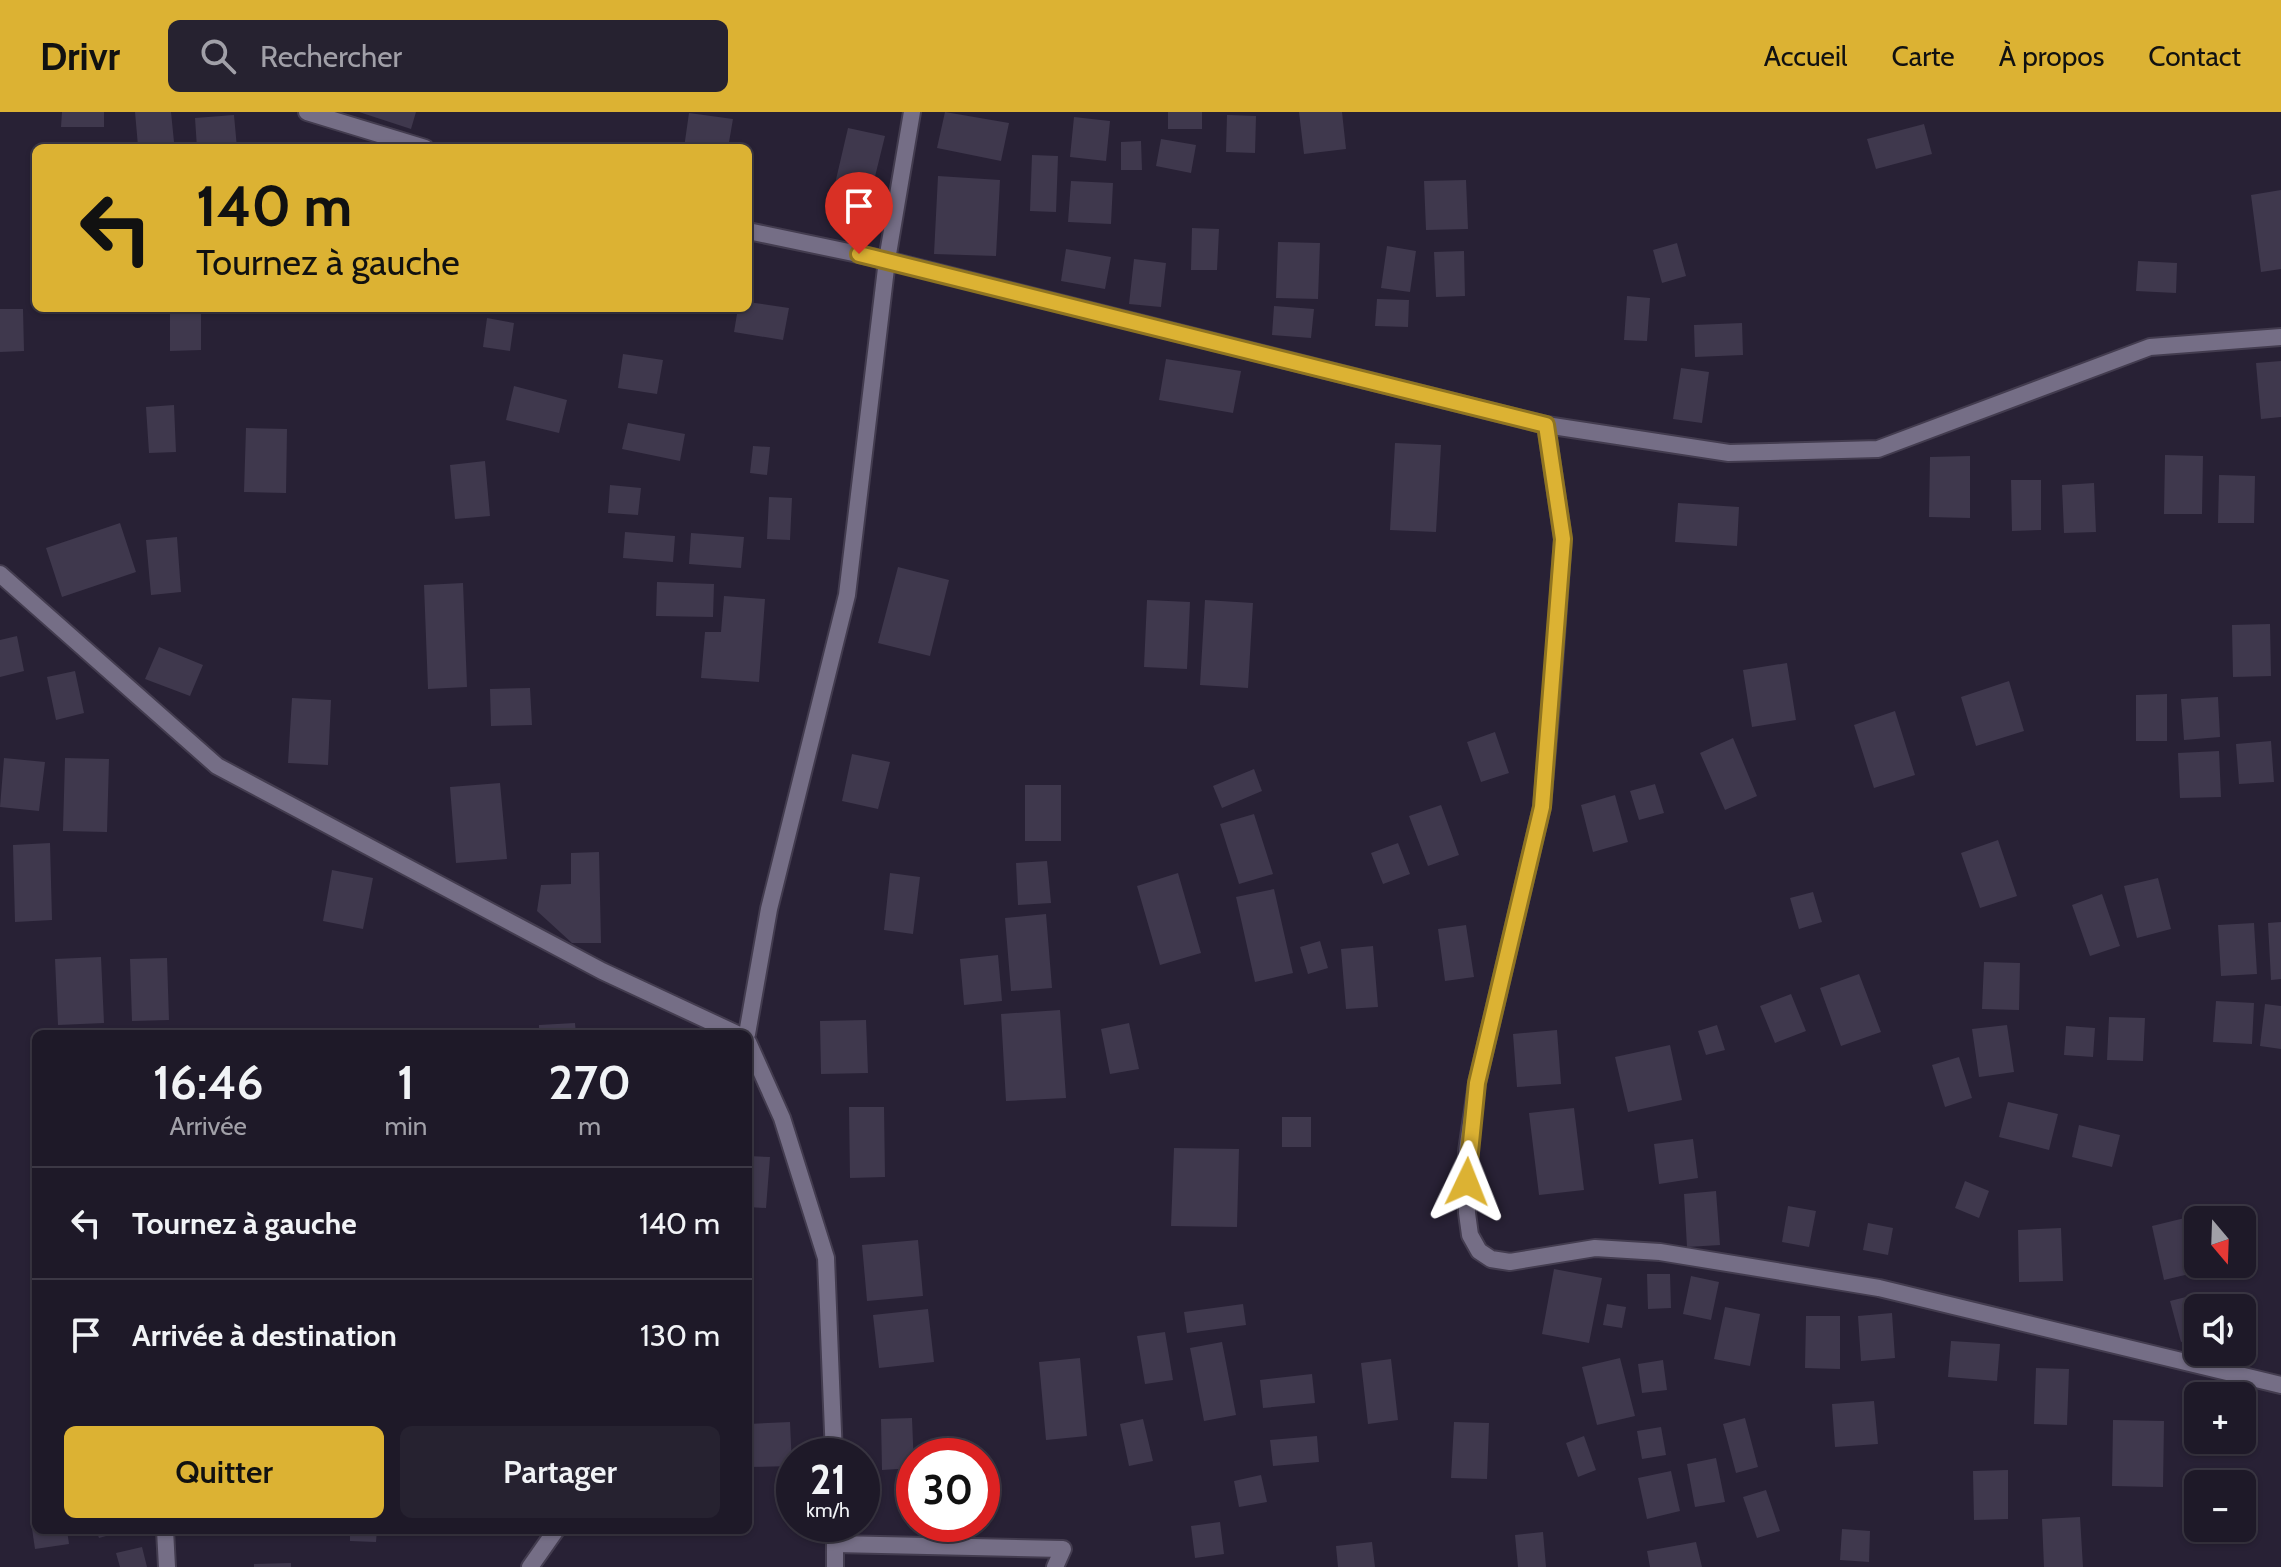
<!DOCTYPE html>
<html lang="fr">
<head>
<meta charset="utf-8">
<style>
  body { margin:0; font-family:Cabin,sans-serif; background:#262230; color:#f1f3f6; height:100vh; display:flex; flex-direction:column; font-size:30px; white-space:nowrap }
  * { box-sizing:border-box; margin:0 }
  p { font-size:26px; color:#a1a0a8 }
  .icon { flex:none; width:44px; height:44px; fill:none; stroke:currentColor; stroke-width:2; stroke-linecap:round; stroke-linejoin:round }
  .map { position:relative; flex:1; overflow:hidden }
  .details { position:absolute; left:32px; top:918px; width:720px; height:504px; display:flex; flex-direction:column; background:#1e1928; border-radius:12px; box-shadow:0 2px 6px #0004,0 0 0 2px #3c3845 }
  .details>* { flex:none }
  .guide { position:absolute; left:32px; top:32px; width:720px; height:168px; border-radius:12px; box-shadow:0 2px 6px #0004,0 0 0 2px #3c3845; background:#dcb233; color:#111; overflow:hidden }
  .needle { width:52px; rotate:161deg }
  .controls { position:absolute; left:2184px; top:1094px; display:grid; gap:16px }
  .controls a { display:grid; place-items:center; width:72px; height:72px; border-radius:12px; background:#1e1928; box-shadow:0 2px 6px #0004,0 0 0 2px #3c3845; font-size:40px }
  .speed { position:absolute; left:776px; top:1326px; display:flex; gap:16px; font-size:40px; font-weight:700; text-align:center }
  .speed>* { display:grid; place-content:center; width:104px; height:104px; border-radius:50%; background:#1e1928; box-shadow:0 2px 6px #0004,0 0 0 2px #3c3845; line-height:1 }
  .speed small { font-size:20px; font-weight:400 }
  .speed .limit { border:12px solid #d22; background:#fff; color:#111 }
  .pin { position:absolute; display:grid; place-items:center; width:68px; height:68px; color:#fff; margin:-82px -34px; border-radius:50% 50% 50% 0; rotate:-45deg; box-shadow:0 0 8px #0007 }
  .pin .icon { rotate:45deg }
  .me { position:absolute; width:88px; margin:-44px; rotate:2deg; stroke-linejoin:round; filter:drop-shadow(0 0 6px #0008) }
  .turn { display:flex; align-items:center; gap:28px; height:168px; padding:0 32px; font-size:36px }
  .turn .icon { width:104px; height:104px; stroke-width:2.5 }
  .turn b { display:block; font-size:56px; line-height:68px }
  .eta { display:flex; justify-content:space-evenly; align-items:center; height:136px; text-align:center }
  .eta b { font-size:48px; font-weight:600; line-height:56px }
  .button { display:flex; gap:16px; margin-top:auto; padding:16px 32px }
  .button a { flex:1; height:92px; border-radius:12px; background:#dcb233; color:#111; font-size:32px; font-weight:600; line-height:92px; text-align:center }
  .button a+a { background:#262230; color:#f1f3f6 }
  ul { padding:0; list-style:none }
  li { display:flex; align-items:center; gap:24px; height:112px; padding:0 32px; border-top:2px solid #3c3845 }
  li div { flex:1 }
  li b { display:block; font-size:30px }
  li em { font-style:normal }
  header { display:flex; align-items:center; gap:48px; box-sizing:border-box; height:112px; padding:0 40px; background:#dcb233; color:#111 }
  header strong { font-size:38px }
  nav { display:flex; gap:44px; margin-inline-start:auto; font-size:28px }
  .search { width:560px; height:72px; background:#262230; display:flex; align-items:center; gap:20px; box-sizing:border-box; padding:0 28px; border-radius:12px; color:#a1a0a8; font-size:30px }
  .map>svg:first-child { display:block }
  .building { fill:#3f384d }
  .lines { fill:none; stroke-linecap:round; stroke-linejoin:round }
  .lane-casing { stroke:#433c4f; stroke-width:20 }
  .street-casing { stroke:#433c4f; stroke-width:20 }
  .lane { stroke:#756e86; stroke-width:16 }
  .street { stroke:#756e86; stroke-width:16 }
  .route-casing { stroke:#8f7421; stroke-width:20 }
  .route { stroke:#dcb233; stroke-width:14 }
</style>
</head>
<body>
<header>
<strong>Drivr</strong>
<div class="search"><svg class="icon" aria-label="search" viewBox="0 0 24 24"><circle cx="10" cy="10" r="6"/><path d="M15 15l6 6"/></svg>Rechercher</div>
<nav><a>Accueil</a><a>Carte</a><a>À propos</a><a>Contact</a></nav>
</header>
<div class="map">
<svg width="2281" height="1455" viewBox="0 0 2281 1455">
  <rect width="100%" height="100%" fill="#282135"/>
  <path class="building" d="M62,0H104V15H61Z
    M135,0H171L174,30L138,34Z
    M359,0H416L411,17Z
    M945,0L1009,11L1001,49L937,36Z
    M1168,0H1202V17H1168Z
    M1299,0H1342L1346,37L1304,42Z
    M689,1L733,7L728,36H684Z
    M234,3L237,36H197L195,6Z
    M1227,3L1256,4L1255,41L1226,40Z
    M1074,5L1110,9L1106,49L1070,45Z
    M1924,12L1932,42L1876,57L1867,27Z
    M848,16L885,24L867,97L831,89Z
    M1161,27L1196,33L1191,61L1156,54Z
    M1141,29L1142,58H1121V30Z
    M1032,43L1058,44L1056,100L1030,99Z
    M938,64L1000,68L996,144L934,142Z
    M1466,68L1468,117L1426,118L1424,69Z
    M1071,69L1113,71L1111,112L1068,110Z
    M2281,78V157L2261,160L2251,83Z
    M1192,116L1219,117L1217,158H1191Z
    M1278,130L1320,131L1318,187L1276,186Z
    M1677,131L1686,164L1662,171L1653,138Z
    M1387,134L1416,139L1410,180L1381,176Z
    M1066,137L1111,145L1105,177L1061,169Z
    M1464,139L1465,184L1436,185L1434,140Z
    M1134,147L1166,151L1161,195L1129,192Z
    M2138,149L2177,151L2176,181L2136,179Z
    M1627,184L1650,186L1647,229L1624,228Z
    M1377,187L1409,188L1408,215L1375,214Z
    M748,190L789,196L783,228L734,220L738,196H748Z
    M1274,194L1314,197L1311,226L1272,223Z
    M170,196H201V238L170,239Z
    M0,197H23L24,239L0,240Z
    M487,206L514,211L510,239L483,235Z
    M1742,211L1743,243L1695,245L1694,213Z
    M623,242L663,248L657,282L618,276Z
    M1166,247L1241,259L1233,301L1159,288Z
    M2281,249V305L2261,307L2256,251Z
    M1681,256L1709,260L1702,311L1673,307Z
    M514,274L567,288L559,321L506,308Z
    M174,293L176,340L149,341L146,295Z
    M628,311L685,322L680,349L622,337Z
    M246,316L287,317L286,381L244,380Z
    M1395,331L1441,333L1436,420L1390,418Z
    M753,334L770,335L767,363L750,361Z
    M2165,343L2203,344L2202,402H2164Z
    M1970,344V406L1929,405L1930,345Z
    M485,349L490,404L455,407L450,353Z
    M2219,363L2255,364L2254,411H2218Z
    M2011,368H2041V418L2012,419Z
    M2094,371L2096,420L2064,421L2062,373Z
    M610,373L641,376L638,403L608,401Z
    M769,385L792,386L790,428L767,427Z
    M1678,391L1739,395L1737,434L1675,430Z
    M120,411L136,460L62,485L46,436Z
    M625,420L675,424L673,450L623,446Z
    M691,421L744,425L741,456L689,452Z
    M177,425L181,480L151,483L146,428Z
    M898,455L949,468L930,544L878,531Z
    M657,470L714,472L713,505L656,504Z
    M463,471L467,575L428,577L424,473Z
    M724,484L765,487L759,570L701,566L705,520H721Z
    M1147,488L1190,490L1187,557L1144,555Z
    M1205,488L1253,491L1248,576L1200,573Z
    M2270,512L2271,564L2233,565L2232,513Z
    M17,524L24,559L0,565V528Z
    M159,535L203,553L190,584L145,567Z
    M1787,551L1796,608L1752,615L1743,558Z
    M75,559L84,601L56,608L47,565Z
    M2009,569L2024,619L1976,634L1961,585Z
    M530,576L532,613L491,614L490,577Z
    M2167,582V629H2136V583Z
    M2218,585L2220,625L2184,628L2181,587Z
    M292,586L331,588L328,653L288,651Z
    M1895,599L1915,663L1874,676L1854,613Z
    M1495,620L1509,661L1481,670L1467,630Z
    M1733,626L1757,684L1725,698L1700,641Z
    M2271,629L2274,670L2239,672L2236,632Z
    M2219,639L2221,685L2180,686L2178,641Z
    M852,642L890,650L878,697L842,689Z
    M4,646L45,650L39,699L0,695Z
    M65,646L109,647L107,720L63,719Z
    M1254,657L1262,679L1222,696L1213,674Z
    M500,671L507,747L456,751L450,675Z
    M1655,672L1664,701L1639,708L1630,679Z
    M1025,673H1061V729H1025Z
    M1615,683L1628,730L1593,740L1581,693Z
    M1441,693L1459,743L1428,754L1409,704Z
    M1254,702L1273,762L1239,772L1220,712Z
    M1998,728L2017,784L1980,796L1961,741Z
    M50,731L52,808L15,810L13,733Z
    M1398,731L1410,762L1383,772L1371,741Z
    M599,740L601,831H572L537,799L541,773L571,772V741Z
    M1047,749L1051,791L1018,793L1016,751Z
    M332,758L373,766L363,817L323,809Z
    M890,761L920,765L913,822L884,818Z
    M1178,761L1201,841L1160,853L1137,774Z
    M2158,766L2171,817L2137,826L2124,774Z
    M1274,777L1293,861L1255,870L1236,785Z
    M1813,780L1822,810L1799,817L1790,786Z
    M2102,782L2120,834L2090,844L2072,793Z
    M1046,802L1052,876L1011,879L1005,806Z
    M2281,810V867L2271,868L2268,811Z
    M2254,811L2257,862L2221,864L2218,813Z
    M1466,813L1474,865L1445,869L1438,817Z
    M1320,829L1328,856L1308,862L1300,835Z
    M1373,834L1378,895L1346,897L1341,837Z
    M998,843L1002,889L964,893L960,847Z
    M101,845L104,911L58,913L55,847Z
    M167,846L169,908L132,909L130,847Z
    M1984,850L2020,851L2019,898L1982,897Z
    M1859,862L1881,920L1841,934L1820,876Z
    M1791,882L1806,919L1775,931L1760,894Z
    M2216,889L2254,891L2252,932L2213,930Z
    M2265,892L2281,894V937L2260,934Z
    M1060,898L1066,986L1006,989L1001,902Z
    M2109,905L2145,906L2143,949L2107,948Z
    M866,908L868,961L821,962L820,909Z
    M575,911L576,922H539V913Z
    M1129,911L1139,957L1110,962L1101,917Z
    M1717,913L1725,938L1706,943L1698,919Z
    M2007,913L2014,960L1979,965L1972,917Z
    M2066,914L2095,916L2093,945L2064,943Z
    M1557,918L1561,972L1517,975L1513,922Z
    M1670,933L1682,988L1628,1000L1615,945Z
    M1959,945L1972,986L1945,995L1932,953Z
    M2008,990L2058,1002L2049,1038L1999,1025Z
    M849,995H884L885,1065L850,1066Z
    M1574,996L1584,1078L1539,1083L1529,1001Z
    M1282,1005H1311V1035H1282Z
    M2079,1013L2120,1023L2112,1055L2072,1045Z
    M1693,1027L1698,1066L1659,1072L1654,1032Z
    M1174,1036L1239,1037L1237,1115L1171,1114Z
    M748,1044L770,1045L766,1096L748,1095Z
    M1965,1069L1989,1079L1979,1106L1955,1096Z
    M1716,1079L1720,1133L1687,1135L1684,1082Z
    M1788,1094L1816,1099L1809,1135L1782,1130Z
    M2193,1104L2198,1152H2204L2206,1158L2164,1168L2152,1114Z
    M1868,1111L1893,1116L1888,1143L1863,1138Z
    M2061,1116L2063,1169L2019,1170L2018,1118Z
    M918,1128L923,1184L867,1189L862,1133Z
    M1554,1157L1602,1166L1589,1231L1542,1222Z
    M1647,1162H1670L1671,1196L1648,1197Z
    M1691,1164L1719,1170L1711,1208L1683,1202Z
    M2198,1182L2201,1196H2198V1226L2181,1230L2170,1189Z
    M1243,1192L1246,1213L1187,1221L1184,1200Z
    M1607,1192L1626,1195L1622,1216L1603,1213Z
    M1725,1195L1760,1202L1750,1254L1714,1247Z
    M928,1197L934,1250L879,1256L873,1203Z
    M1892,1201L1895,1246L1861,1249L1858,1204Z
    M1806,1204H1840V1257L1805,1256Z
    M1165,1220L1173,1268L1145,1272L1137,1224Z
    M1951,1229L2000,1232L1997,1269L1948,1265Z
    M1222,1230L1236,1303L1204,1309L1190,1236Z
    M1080,1246L1087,1324L1046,1328L1039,1250Z
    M1620,1246L1635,1304L1597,1313L1582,1255Z
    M1391,1247L1398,1308L1368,1312L1361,1251Z
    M1663,1248L1667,1278L1642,1281L1638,1252Z
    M2036,1256L2069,1257L2067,1313L2034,1312Z
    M1312,1262L1315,1291L1263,1296L1260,1268Z
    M1874,1289L1878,1332L1835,1335L1832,1292Z
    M912,1306L914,1356L882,1358L881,1307Z
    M1745,1306L1758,1355L1736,1361L1723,1312Z
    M1143,1307L1153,1349L1129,1354L1120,1312Z
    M2113,1308L2164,1309L2163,1375L2112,1374Z
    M790,1310L792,1354L748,1355V1312Z
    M1454,1310L1489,1311L1487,1367L1451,1366Z
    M36,1311V1335H34L30,1312Z
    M1661,1315L1666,1343L1642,1347L1637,1319Z
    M1317,1324L1319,1350L1273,1354L1270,1328Z
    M1584,1324L1596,1358L1578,1365L1566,1331Z
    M1716,1346L1725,1390L1695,1395L1687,1352Z
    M2008,1358V1407L1974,1408L1973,1359Z
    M1671,1359L1680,1399L1647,1407L1638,1366Z
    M1261,1363L1267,1390L1239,1395L1234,1369Z
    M1766,1378L1780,1419L1757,1426L1743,1385Z
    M30,1403H36V1418H67L69,1432L35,1437Z
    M2080,1405L2083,1455H2044L2042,1407Z
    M1220,1410L1224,1442L1195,1446L1191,1414Z
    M1842,1417L1870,1419L1869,1450L1840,1448Z
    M96,1418H124V1419L99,1426Z
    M350,1418H377L376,1430L350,1429Z
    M1543,1420L1546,1455H1518L1515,1423Z
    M1372,1430L1375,1455H1338L1336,1434Z
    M1696,1430L1702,1455H1650L1647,1439Z
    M142,1435L147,1455H120L116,1441Z
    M291,1451V1455H254V1452Z"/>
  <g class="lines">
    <g class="lane-casing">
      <path id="lane" d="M165,1418L167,1455
        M835,1432L1063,1437L1055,1455"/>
    </g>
    <g class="street-casing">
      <path id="street" d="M307,0L425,36
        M748,119L887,148L1546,313L1729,341L1878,337L2150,235L2281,225
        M1546,313L1563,427L1551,593L1542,695L1477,971L1467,1039V1101L1470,1123L1479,1139L1491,1147L1510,1150L1595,1136L1660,1140L1879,1176L2281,1273
        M0,462L217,654L602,859L737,922
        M747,922L769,797L847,483L887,148L912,0
        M748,930L782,1006L826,1146L834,1344
        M835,1412V1455
        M530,1455L556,1418"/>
    </g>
    <use href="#lane" class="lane"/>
    <use href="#street" class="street"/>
  </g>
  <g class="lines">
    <g class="route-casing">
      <path id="route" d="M859,142L1546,313L1563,427L1542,695L1477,971L1467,1070"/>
    </g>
    <use href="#route" class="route"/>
  </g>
</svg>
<div class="controls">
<a><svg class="needle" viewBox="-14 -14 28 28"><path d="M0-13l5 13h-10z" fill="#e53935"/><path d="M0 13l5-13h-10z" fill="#a1a0a8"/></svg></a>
<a><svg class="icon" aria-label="sound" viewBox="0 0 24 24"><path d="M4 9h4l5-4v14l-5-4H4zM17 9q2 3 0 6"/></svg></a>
<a>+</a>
<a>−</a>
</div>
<div class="speed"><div>21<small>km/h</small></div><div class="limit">30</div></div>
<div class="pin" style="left:859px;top:142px;background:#d93025"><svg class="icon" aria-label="arrive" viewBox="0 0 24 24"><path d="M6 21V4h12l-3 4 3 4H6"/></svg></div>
<svg class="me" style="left:1467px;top:1070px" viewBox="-20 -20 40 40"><path d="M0-17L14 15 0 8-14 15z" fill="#dcb233" stroke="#fff" stroke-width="4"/></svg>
<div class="guide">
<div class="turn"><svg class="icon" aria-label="left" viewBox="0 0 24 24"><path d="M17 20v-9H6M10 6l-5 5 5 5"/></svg><div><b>140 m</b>Tournez à gauche</div></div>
</div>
<section class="details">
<div class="eta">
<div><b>16:46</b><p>Arrivée</p></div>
<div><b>1</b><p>min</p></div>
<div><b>270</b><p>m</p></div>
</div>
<ul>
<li><svg class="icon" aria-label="left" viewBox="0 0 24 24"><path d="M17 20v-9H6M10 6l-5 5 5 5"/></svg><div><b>Tournez à gauche</b></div><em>140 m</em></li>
<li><svg class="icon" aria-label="arrive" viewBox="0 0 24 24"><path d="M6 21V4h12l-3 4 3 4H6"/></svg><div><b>Arrivée à destination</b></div><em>130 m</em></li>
</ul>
<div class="button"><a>Quitter</a><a>Partager</a></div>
</section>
</div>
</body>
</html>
